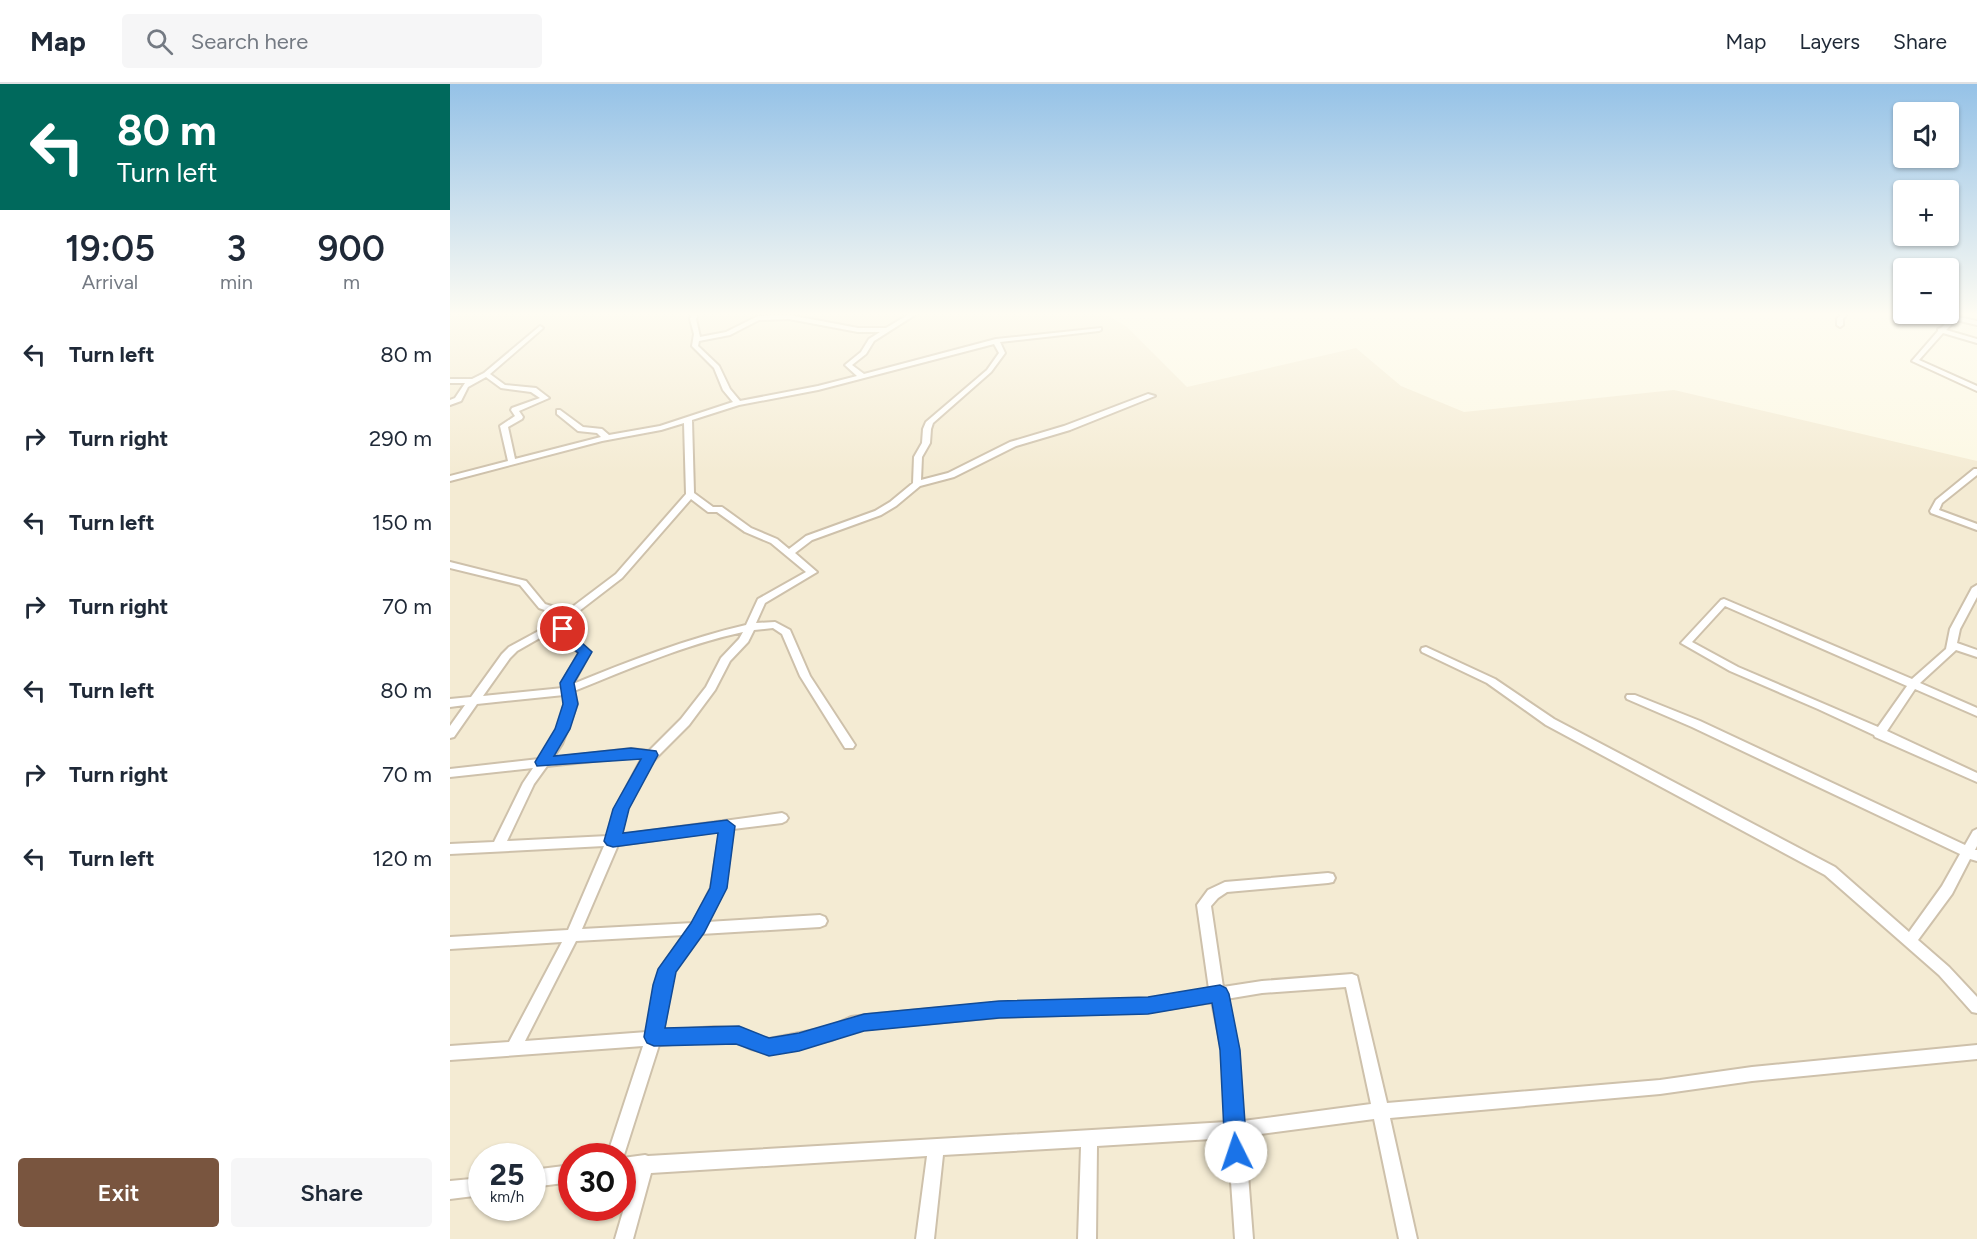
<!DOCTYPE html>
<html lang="en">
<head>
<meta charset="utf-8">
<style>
  body { margin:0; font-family:Figtree,sans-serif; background:#f6f6f7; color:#1f2937; height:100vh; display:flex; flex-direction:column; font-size:22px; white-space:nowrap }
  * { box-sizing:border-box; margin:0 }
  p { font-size:20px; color:#747a83 }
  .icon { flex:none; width:33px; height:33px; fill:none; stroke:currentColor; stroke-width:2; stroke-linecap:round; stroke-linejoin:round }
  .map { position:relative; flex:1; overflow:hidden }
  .sheet { display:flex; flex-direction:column; background:#fff; width:450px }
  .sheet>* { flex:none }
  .hud { background:#00695c; color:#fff; overflow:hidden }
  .fabs { position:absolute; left:1443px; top:18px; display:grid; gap:12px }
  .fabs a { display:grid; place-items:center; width:66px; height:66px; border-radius:6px; background:#fff; box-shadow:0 2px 4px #0004; font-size:30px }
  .speed { position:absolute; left:18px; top:1059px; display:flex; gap:12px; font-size:30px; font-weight:700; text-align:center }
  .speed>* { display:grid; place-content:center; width:78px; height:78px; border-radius:50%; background:#fff; box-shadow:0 2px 4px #0004; line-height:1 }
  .speed small { font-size:15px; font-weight:400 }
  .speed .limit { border:9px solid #d22; background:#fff; color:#111 }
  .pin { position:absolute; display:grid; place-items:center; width:51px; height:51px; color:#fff; margin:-26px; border:3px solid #fff; border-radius:50%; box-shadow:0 2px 6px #0007 }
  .me { position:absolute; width:66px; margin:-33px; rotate:356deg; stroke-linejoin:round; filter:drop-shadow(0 0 4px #0008) }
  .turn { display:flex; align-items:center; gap:21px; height:126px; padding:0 18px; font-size:27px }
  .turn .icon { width:78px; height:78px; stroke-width:2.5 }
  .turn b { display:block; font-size:42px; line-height:51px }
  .eta { display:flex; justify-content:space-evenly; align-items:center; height:102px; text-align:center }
  .eta b { font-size:36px; font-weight:600; line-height:42px }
  .action { display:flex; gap:12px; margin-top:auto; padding:12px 18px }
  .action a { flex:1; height:69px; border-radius:6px; background:#79553f; color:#fff; font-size:24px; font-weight:600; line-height:69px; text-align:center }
  .action a+a { background:#f6f6f7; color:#1f2937 }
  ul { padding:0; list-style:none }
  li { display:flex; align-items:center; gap:18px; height:84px; padding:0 18px }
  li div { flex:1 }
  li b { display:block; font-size:22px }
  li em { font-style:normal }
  header { display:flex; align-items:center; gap:36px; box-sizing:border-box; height:84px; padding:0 30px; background:#fff; border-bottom:2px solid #e0e1e3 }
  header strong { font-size:28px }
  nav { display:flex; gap:33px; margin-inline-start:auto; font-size:21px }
  .search { width:420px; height:54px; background:#f6f6f7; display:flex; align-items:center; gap:15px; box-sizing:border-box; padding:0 21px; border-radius:6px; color:#747a83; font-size:22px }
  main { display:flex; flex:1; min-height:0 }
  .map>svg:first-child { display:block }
  .residential { fill:#f4ebd3; fill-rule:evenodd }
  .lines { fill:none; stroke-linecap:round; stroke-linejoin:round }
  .minor-casing { stroke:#cec1ab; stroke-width:4 }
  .minor { fill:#fff; fill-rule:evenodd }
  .route { fill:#1a73e8; stroke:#114b97; stroke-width:1.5 }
</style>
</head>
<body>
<header>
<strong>Map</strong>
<div class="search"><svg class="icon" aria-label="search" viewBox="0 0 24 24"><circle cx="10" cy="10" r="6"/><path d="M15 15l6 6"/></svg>Search here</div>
<nav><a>Map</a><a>Layers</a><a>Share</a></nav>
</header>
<main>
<section class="sheet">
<div class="hud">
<div class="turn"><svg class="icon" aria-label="left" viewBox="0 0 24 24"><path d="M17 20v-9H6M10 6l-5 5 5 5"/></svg><div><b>80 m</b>Turn left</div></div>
</div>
<div class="eta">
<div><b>19:05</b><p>Arrival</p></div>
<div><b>3</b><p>min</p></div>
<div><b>900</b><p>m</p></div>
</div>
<ul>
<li><svg class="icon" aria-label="left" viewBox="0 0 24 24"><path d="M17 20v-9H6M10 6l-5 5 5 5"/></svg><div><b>Turn left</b></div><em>80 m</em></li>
<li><svg class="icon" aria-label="right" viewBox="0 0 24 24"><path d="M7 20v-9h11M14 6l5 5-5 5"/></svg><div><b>Turn right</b></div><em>290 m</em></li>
<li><svg class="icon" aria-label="left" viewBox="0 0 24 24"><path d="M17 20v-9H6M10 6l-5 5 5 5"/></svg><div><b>Turn left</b></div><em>150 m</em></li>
<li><svg class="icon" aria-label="right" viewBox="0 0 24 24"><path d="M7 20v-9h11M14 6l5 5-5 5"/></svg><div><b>Turn right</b></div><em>70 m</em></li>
<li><svg class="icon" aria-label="left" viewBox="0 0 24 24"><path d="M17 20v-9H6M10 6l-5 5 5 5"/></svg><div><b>Turn left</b></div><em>80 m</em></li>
<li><svg class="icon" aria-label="right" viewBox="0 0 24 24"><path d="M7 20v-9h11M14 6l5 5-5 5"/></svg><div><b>Turn right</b></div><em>70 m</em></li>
<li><svg class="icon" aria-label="left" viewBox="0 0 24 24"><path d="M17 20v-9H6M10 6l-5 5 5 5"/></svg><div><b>Turn left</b></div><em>120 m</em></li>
</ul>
<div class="action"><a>Exit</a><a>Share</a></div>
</section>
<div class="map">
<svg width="1527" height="1155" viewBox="0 0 1527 1155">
  <rect width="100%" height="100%" fill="#fcf8e4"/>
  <path class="residential" d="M0,229H654L677,243L737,303L906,264L951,302L1014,328L1224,306L1527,377V1155H0ZM32,1072H82V1124H32ZM122,1072H172V1124H122Z"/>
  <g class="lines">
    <g class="minor-casing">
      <path id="minor" d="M242,229H248L246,235L250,253L276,248L308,232L339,231L408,244H436L461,229H468L424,257L416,270L402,281L414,290L546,255L651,244V246L649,247L550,258L555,269L541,288L483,339L481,345L480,359L472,373L471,396L498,389L560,358L614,342L698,310L705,312L620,346L566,362L504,393L470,402L446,422L431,431L362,456L345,469L367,488L315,519L306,539L325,538L340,546L360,592L405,661L403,664H395L350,592L332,550L323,544L304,546L298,558L280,577L265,606L239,641L202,678L177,725L171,751L332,729L336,731L338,734L336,737L332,739L283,745L275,804L257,838L370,831L375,833L377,837L375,841L370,843L251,850L224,887L213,947L264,943L289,944L304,952L319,955L380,943L401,933L426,930L549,919L698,916L759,905L747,821L758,806L775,798L878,789L883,790L885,794L883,798L878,799L777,808L768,814L761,822L773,903L812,897L902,890L907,892L937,1019L1210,996L1302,983L1527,961V975L1302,997L1210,1010L940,1034L967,1155H949L924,1035L795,1052L803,1155H785L778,1054L647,1062L646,1155H628L631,1063L493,1071L484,1155H466L477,1072L201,1089L183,1155H165L184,1090H172V1072H157L193,962L0,976V962L59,958L112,858L0,865V853L118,846L154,762L0,770V760L44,758L73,699L83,684L0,693V685L89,675C101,659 117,631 114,611L27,620L4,653L0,654V642L15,621L0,623V615L21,613L52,570L59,563L96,543L111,532L89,524L70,501L0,484V478L76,497L95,520L117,527L166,490L236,410L234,339L211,346L152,357L0,397V392L58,377L50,342L65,332L61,326L62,324L90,314L81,308L51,304L36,293L18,303L11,317L0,321V316L5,314L15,299H0V295H22L34,289L90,242L93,244L92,245L40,290L55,301L86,304L99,314L69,327L73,333L72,335L58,343L65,375L151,353L147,349L128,347L107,330V326H110L133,343L152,345L159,351L210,342L283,318L273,306L264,284L242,262L244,250L240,235ZM339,235L408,248H430L419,255L411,268L395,281L407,292L368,302L290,317L280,305L269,282L248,262L249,257L280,251L309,236ZM544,260L549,269L537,286L476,338L473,345L472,359L464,373L463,399L440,418L425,427L356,452L339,465L327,455L301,444L272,423H263L244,409L242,336L289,321L368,306ZM241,415L258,428H267L295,448L321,459L356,488L308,515L296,541C236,555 179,577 123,600L140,568C131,558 113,550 120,534L172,494ZM109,543L112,554L129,569L112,599L113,604L33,612L60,574L67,567ZM293,548L289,555L271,574L256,603L231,635L199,667L181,665L103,674L112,660L127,620L124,607C179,585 234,561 293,548ZM181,673L192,674L165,725L158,752L57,757L84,700L97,682ZM270,747L261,804L243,839L132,845L168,761ZM234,851L210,885L197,948L75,957L126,857ZM896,903L921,1020L793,1037L788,966L776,915L812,909ZM762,918L772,966L777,1038L198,1072L195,1071L173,1074L209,961L264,957L287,958L301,965L319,969L382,956L403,946L426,944L549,933L698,928Z
        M1392,229H1398L1393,235V241L1390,243L1387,241V235Z
        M1506,229H1512L1509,233L1527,237V241L1506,236L1496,246L1527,255V259L1493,249L1469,276L1527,302V307L1462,277L1488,247V245L1491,244L1501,234L1489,231L1488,230L1504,231Z
        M1524,385H1527V391L1492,419L1489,426L1527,440V446L1481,429L1480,427L1486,416Z
        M1527,501V513L1510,545L1507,559L1527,566V573L1506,566L1470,599L1527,624V632L1465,605L1437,647L1527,689V698L1425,653L1424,651L1368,625L1280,587L1231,559L1271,516L1274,515L1462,595L1496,565L1500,545L1522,504ZM1275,522L1457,602L1428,643L1288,583L1242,558Z
        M976,563L1045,595L1104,635L1385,783L1459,848L1492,802L1510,770L1242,643L1177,615L1176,613L1177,611H1185L1250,637L1515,761L1523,747L1527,745V762L1525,766H1527V777L1520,775L1502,810L1468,856L1499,883L1527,913V929L1522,928L1489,891L1375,791L1096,641L1037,599L972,568L971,566L972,564Z
        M122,1081V1098L82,1103V1086Z
        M32,1094V1111L0,1115V1097Z"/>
    </g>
    <use href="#minor" class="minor"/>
  </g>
  <linearGradient id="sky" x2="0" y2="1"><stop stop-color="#95c2e7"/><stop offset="0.59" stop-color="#fefcf3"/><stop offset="1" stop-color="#fefcf3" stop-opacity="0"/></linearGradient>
  <rect width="1527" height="390" fill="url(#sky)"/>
  <path class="route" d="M113,541L118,542L122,550L142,568L124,599L128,620L120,645L104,672L181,664L206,667L208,671L179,725L173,749L277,736L285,742L277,804L254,849L226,888L215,944L289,942L319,954L349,949L414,930L549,917L698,913L770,901L776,904L779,910L790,966L797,1068L794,1075L786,1078L778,1075L775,1068L770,966L762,919L698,930L549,934L414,947L349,967L319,972L286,960L204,962L197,959L194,953L203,901L208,885L241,839L260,804L268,749L163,763L157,761L154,757L163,725L191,675L87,682L85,678L105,645L113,620L110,599L128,569L111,555L107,545Z"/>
</svg>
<div class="fabs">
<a><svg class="icon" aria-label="sound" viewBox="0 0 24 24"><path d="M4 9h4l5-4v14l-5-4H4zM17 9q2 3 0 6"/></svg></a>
<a>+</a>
<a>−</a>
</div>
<div class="speed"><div>25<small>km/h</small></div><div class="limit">30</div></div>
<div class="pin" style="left:113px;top:545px;background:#d93025"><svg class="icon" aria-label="arrive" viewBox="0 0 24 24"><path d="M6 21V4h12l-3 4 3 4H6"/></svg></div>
<svg class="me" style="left:786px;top:1068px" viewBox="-20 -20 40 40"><circle r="19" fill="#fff"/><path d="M0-13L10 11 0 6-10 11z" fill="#1a73e8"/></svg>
</div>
</main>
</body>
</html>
